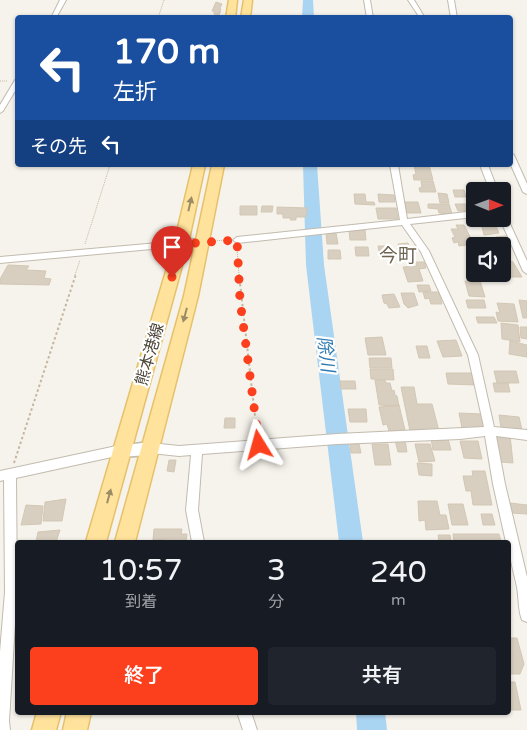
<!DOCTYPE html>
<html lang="ja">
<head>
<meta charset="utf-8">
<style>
  body { margin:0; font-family:"Varela Round","Noto Sans JP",sans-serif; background:#20242c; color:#f1f3f6; height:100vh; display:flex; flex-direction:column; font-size:19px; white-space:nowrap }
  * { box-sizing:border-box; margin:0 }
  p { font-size:16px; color:#9ea1a6 }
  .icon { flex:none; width:28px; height:28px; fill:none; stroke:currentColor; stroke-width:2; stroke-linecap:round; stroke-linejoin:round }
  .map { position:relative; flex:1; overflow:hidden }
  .details { position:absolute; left:15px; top:540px; width:496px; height:175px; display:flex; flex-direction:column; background:#171b24; border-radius:5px; box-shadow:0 1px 4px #0004 }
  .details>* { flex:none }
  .hud { position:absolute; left:15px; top:15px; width:498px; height:152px; border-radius:5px; box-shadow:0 1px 4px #0004; background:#1a4fa0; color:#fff; overflow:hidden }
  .needle { width:32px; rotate:91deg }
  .fabs { position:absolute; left:466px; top:182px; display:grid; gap:10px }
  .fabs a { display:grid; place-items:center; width:45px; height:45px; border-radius:5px; background:#171b24; box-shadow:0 1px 4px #0004; font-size:25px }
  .pin { position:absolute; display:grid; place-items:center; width:42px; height:42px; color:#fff; margin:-51px -21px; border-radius:50% 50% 50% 0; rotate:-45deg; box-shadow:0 0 5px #0007 }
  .pin .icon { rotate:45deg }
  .me { position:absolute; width:55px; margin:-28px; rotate:352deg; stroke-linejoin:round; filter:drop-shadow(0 0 4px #0008) }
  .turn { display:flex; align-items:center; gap:18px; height:105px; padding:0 15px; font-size:22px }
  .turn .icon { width:65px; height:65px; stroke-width:2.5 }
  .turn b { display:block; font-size:35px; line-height:42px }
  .then { display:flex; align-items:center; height:48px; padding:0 15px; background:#0003; gap:10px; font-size:19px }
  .eta { display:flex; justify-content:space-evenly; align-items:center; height:85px; text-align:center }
  .eta b { font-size:30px; font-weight:600; line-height:35px }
  .cta { display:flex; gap:10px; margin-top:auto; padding:10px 15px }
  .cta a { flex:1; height:58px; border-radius:5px; background:#fc3f1d; color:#fff; font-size:20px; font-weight:600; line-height:58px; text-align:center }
  .cta a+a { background:#20242c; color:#f1f3f6 }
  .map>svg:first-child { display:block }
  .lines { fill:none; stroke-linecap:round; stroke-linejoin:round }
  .river { fill:#a9d4f2; fill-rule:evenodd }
  .building { fill:#d8cfc1; stroke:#d3c7b4 }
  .minor-casing { stroke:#c2bbae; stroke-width:2 }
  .tertiary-casing { stroke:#c2bbae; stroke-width:3 }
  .primary-casing { stroke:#e6c16a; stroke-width:3 }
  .path-far1 { stroke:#c4b79f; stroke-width:1; stroke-dasharray:1 1; stroke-linecap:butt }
  .path { stroke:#c4b79f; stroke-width:2; stroke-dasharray:2.5 2.5; stroke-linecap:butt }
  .minor { fill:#fff; fill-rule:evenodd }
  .tertiary { fill:#fff; fill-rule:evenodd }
  .primary { fill:#ffe39c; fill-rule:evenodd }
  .oneway { fill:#9c8c66 }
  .route { stroke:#fc3f1d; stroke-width:9; stroke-dasharray:0 16.2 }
  .labels { text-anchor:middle; stroke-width:4.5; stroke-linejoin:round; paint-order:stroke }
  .street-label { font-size:16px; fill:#4b4439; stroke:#fff }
  .water-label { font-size:18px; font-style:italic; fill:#2e7ab2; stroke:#fff }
  .quarter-label { font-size:19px; fill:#6e6250; stroke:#fff }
</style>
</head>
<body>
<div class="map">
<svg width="527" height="730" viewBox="0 0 527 730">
  <rect width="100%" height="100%" fill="#f6f3ec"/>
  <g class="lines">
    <path class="river" d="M303,0H313L314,18H302Z
      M303,165H317L324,265L363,542H339L306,265Z
      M356,712H385L387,730H357Z"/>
  </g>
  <path class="building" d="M216,2L222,4L220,8L221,10L219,11L221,12L218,13L220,14L216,15L214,14V11H212Z
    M414,165H429L433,180H414L413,175L416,174Z
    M421,181H433L436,192H420L419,188L422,187Z
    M471,183H486L488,191H475L474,195Z
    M453,190H464L466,197H455Z
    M438,193L447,194L449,203H440Z
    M354,194H365L366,202H374L375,205L355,204Z
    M378,194L394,195L395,202H379Z
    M404,202H418L421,213H407Z
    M428,204H449L452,214L439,213L438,209L428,208Z
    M455,204H475V211H458Z
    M240,206H257V215H240Z
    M262,206H273L272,212H261Z
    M277,207L307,208L306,217H296V220H290L291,218H283V214H277Z
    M376,208H396L398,219H378Z
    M494,222L499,233L484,235L481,223Z
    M456,225H464L474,244L459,246L458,242L454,243L452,238L455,237L451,229H458Z
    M365,230L366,240H350L349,231Z
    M326,233H336L338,244H327Z
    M506,236L508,241H505L508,249L497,246L496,244H499L496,237Z
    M408,243L411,254H400L398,244Z
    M378,246H389L392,256L380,257Z
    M355,247H368L369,256H356Z
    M328,250H340L341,259H328Z
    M507,259L513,262L522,277H505L502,262H508Z
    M415,262H424L426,268L419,269L423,281L408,282L403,267L417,266Z
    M8,265L29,266L26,270L46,271L44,278L51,279L49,285L0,284V279Z
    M465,281H480L485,297L469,296Z
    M417,285H429L431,291L419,292Z
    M423,292H439L442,304H431L429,298L425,299Z
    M401,293H414L418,305L408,308L404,304Z
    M394,294L400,307L389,308L387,304L384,303L382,295Z
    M466,300H484L486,308H468Z
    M519,300L527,301V318H523Z
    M497,303L514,304L518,322L498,321L496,312L500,313Z
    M476,317H494L497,323H478Z
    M501,323L518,325L520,342L502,339Z
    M520,327H527V339L521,338Z
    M382,337L386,355H368L365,338Z
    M456,340L462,356L443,357L437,341Z
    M510,341L527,345V357L509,354Z
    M416,346H427L430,358H419Z
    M369,358H391L392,368H370Z
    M370,369H393L394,380L371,379Z
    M494,371H516L519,383H497Z
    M446,373H473L476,385L448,384Z
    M375,380H385L386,383H390L392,391L394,390L395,395L397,396L399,406L379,405Z
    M340,381H355L356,389H341Z
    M493,383H508L510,392H495Z
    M401,387H414L417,404H432L439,431H410Z
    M399,405L405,430L389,431L387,424L383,425L379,407Z
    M348,409H366L367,422H350Z
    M459,413L482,414L485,429L462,428Z
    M499,415L519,417L522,430L501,428Z
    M225,418H235V428H224Z
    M495,434L510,435L513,463L500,462Z
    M405,439L407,452H398L395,440Z
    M431,439H448L451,450H433Z
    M460,441H478L482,459L464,458Z
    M350,444H359L361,453H351Z
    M372,444H388L391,465H375Z
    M415,444H430L435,461L419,462Z
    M169,460H176L174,472L167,471Z
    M417,463L432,464V476L419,475Z
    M472,471H485L492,505H473L471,491H466L463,476H473Z
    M66,499L62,521H43L45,502Z
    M418,501H437L440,515H446L449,529L426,530L425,520L419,521Z
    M510,503L527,505V514L512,513Z
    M448,504H463L468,525H452Z
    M26,505L43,506L41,524L21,525Z
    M481,514H492L495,525H483Z
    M154,529H182L181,534H187L186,542H170V539L153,540Z
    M60,530L56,542H36L38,532Z
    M453,534H499L501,542H454Z
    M438,535H450L451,542H439Z
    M509,638H517L524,664L520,674H509Z
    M509,682H515L521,710H509Z"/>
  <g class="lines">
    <g class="minor-casing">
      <path id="minor" d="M60,0H66L56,18H51Z
        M364,0H370L373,18H367Z
        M408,0H414L425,18H420Z
        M448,0H454L457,18H451Z
        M18,78V86L3,111L0,113V105L15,80Z
        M510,153L514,155L527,184V194L523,192L510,163Z
        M390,165H398L407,219L475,211V217L410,224L429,251L478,355L494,427L527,430V440L496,436L505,484L527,577V622L522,620C518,610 519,598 517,587C514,572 509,558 509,542H506L493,484L485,436L460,439L337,444L202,454L198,510L204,542H192L186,510L191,455L179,456L151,453L147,451L145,448L147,445L151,443L179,446L337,434L484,427L468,355L421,252L402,225L237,243L233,240L237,237L400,220Z
        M480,165H488L498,191H490Z
        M502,213L506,215L527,261V274L523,271L500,219H502Z
        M181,241L184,242V246L0,263V257Z
        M121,445L125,447L127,450L125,453L121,455L16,478L17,592L9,721L10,730H0V652L5,592L4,480L0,481V471Z
        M237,712H251L257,730H243Z"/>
    </g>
    <g class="tertiary-casing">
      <path id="tertiary" d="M203,239L208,242L207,244L181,248L176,244L181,240Z
        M151,442L156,444L158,448L156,452C146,456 126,458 116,454L114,450L116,446Z"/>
    </g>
    <g class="primary-casing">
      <path id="primary" d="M229,0H237L235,18H226Z
        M244,0H252L250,18H241Z
        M193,165H205L188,244L106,542H86L174,244Z
        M212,165H224L198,296L135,542H115L184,296Z
        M37,712H61L56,730H32Z
        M67,712H91L87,730H63Z"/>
    </g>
    <path class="path-far1" d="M158,18L164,0
      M0,81H8
      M213,241L228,240
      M85,244L110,165
      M237,248L239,275
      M75,275L80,260"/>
    <path class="path" d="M239,274L257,434
      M14,463L76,274"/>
    <use href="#minor" class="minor"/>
    <use href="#tertiary" class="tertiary"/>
    <use href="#primary" class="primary"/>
  </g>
  <defs><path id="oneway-solid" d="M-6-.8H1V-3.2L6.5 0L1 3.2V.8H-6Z" transform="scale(1.25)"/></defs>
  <g class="oneway">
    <use href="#oneway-solid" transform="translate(190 204) rotate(-77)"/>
    <use href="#oneway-solid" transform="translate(185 315) rotate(105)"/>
    <use href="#oneway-solid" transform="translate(109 496) rotate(-75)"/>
  </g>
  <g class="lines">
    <path class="route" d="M172,277L181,244L237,240L240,300L259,445"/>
  </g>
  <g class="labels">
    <g class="street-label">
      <text transform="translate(149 354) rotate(-74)" y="6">熊本港線</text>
    </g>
    <g class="water-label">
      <text transform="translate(326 354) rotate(83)" y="6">除川</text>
    </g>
    <g class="quarter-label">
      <text x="398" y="262">今町</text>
    </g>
  </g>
</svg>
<div class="fabs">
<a><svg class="needle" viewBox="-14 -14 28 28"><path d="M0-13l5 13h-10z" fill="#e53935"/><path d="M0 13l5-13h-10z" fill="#9ea1a6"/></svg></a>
<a><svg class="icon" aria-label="sound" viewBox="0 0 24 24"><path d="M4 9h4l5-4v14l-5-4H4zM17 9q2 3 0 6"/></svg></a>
</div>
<div class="pin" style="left:172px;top:277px;background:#d93025"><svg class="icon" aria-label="arrive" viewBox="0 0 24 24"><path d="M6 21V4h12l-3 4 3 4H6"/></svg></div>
<svg class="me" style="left:259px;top:445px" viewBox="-20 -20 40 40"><path d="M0-17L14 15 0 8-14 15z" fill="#fc3f1d" stroke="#fff" stroke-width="4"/></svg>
<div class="hud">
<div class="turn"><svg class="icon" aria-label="left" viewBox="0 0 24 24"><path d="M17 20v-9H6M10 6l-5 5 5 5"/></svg><div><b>170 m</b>左折</div></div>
<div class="then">その先<svg class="icon" aria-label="left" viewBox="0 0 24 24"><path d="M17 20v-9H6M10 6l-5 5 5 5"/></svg></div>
</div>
<section class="details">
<div class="eta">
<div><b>10:57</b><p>到着</p></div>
<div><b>3</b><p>分</p></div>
<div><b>240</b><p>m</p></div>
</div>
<div class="cta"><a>終了</a><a>共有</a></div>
</section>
</div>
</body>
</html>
